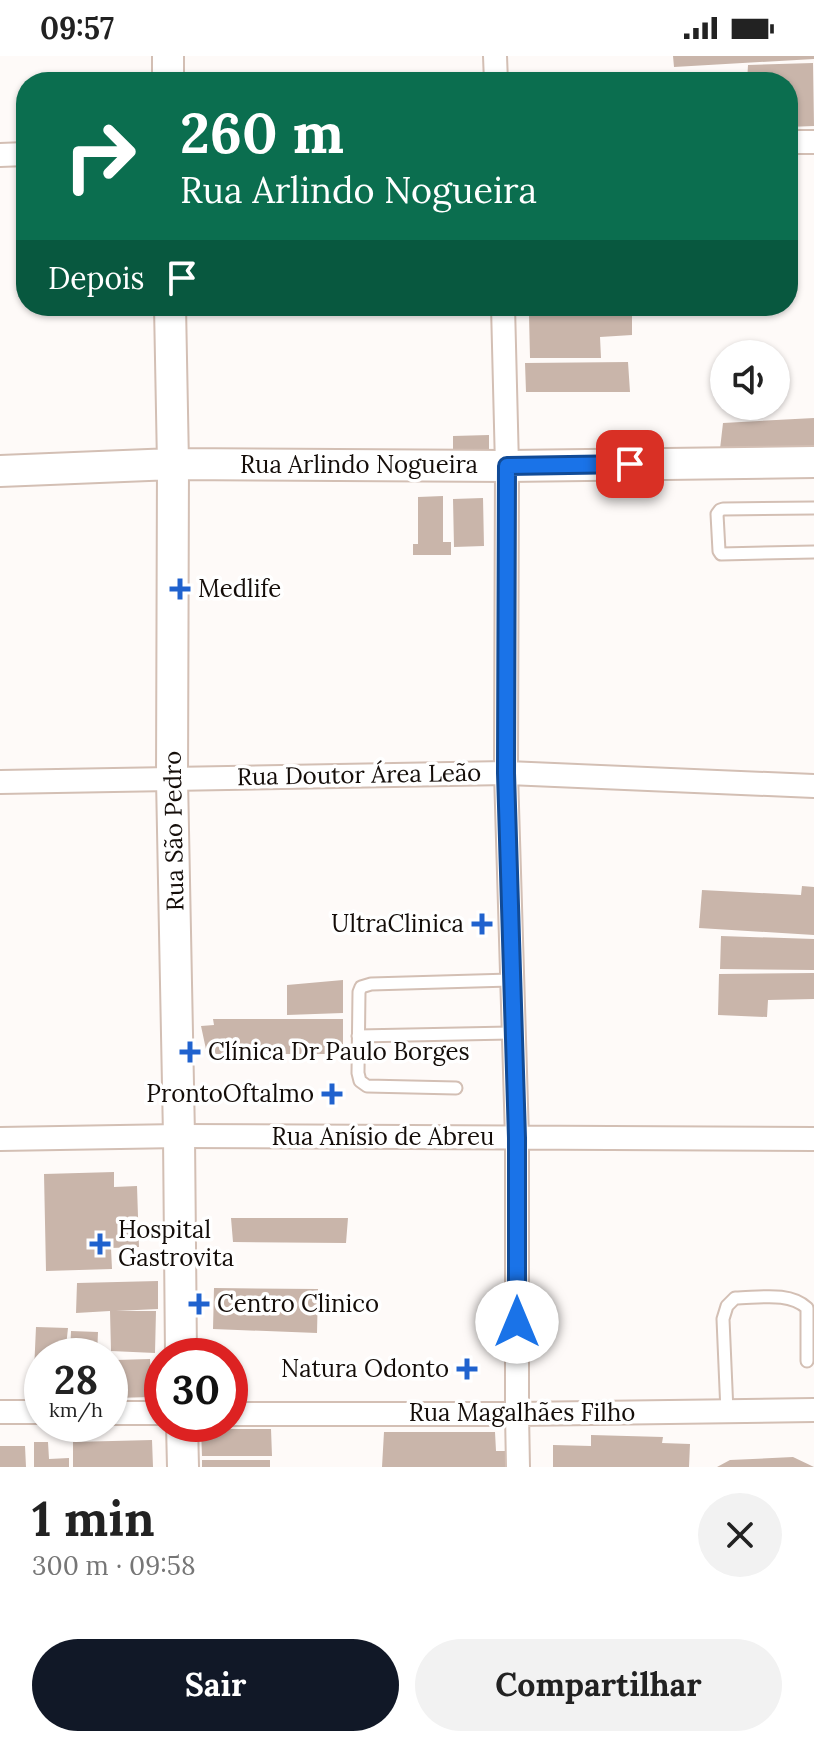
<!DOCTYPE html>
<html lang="pt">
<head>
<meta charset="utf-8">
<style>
  body { margin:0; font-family:Lora,serif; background:#f2f2f2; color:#222; height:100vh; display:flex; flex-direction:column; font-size:30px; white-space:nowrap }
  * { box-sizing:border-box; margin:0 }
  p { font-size:26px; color:#767676 }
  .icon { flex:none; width:44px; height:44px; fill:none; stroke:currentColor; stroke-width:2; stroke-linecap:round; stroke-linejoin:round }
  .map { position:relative; height:1411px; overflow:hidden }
  .drawer { display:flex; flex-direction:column; background:#fff; flex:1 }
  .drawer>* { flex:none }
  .banner { position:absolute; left:16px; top:16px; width:782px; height:244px; border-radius:32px; box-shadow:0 2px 6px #0004; background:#0b6e4f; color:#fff; overflow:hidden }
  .buttons { position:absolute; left:710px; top:284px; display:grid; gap:16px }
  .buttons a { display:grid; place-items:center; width:80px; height:80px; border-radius:50%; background:#fff; box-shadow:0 2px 6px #0004; font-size:40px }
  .speed { position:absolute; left:24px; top:1282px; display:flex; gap:16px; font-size:40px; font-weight:700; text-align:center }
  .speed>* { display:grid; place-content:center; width:104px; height:104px; border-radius:50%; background:#fff; box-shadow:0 2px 6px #0004; line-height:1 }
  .speed small { font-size:20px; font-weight:400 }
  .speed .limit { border:12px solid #d22; background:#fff; color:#111 }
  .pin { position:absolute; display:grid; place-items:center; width:68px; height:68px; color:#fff; margin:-34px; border-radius:16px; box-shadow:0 4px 12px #0006 }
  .me { position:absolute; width:88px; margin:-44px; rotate:0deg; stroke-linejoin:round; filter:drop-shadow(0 0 6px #0008) }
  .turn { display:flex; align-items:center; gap:28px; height:168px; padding:0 32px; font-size:36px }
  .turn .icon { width:104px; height:104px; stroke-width:2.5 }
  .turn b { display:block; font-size:56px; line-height:68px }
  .then { display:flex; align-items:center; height:76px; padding:0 32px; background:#0003; gap:16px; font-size:30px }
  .round { display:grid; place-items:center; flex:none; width:84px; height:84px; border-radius:42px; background:#f2f2f2 }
  .overview { display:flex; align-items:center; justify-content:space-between; height:136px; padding:0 32px }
  h1 { font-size:48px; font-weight:700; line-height:60px }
  .button { display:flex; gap:16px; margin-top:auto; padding:16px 32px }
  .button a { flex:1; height:92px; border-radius:48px; background:#111827; color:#fff; font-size:32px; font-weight:700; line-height:92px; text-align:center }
  .button a+a { background:#f2f2f2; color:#222 }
  .status { display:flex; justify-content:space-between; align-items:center; height:56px; padding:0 40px; background:#fff; direction:ltr }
  .status svg { height:22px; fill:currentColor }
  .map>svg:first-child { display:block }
  .building { fill:#c9b5aa }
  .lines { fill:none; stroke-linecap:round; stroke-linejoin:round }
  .lane-casing { stroke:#d3bfb4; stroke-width:15 }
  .street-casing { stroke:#d3bfb4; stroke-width:26 }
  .secondary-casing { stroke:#d3bfb4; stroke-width:34 }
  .lane { stroke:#fff; stroke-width:11 }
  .street { stroke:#fff; stroke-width:22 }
  .secondary { stroke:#fff; stroke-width:30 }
  .route-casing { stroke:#114b97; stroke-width:20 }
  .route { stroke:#1a73e8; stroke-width:14 }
  .poi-dot { fill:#2062ce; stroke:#fff; stroke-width:3 }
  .labels { text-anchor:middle; stroke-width:7; stroke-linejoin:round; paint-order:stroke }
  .street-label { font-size:24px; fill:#140d09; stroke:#fff }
  .poi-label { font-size:24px; fill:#140d09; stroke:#fff; text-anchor:start }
</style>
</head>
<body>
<div class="status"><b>09:57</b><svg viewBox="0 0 49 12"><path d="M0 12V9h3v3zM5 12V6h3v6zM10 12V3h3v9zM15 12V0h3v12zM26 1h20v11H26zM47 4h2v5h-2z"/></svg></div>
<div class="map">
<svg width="814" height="1411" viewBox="0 0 814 1411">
  <rect width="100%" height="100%" fill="#fefaf8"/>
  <path class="building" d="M673,0H814V3L674,11Z
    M813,7L814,70L788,71V26H747L748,9Z
    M632,258V279L600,281L601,302H530L529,259Z
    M628,306L630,336H526L525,307Z
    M814,362V392L720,393L723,367Z
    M489,379V397H453V380Z
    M443,440V486H451V499H413V488H418V441Z
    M483,442L484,490L454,491L453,443Z
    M802,830L814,831V879L699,872L702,834L801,839Z
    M721,880L814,883V914L720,913Z
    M814,917V943L768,944L767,961L718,959L719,918Z
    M343,924V957L287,959V929Z
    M213,963H343V998H207L201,970L214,969Z
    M114,1116V1131L137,1130L139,1191L111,1192L112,1213L46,1215L44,1118Z
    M231,1162H348L346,1187L233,1186Z
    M158,1225V1253L116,1255H156L155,1297L111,1295L110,1255L76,1257L77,1227Z
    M214,1232L318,1233L317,1277L213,1273Z
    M36,1271L68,1272L65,1300H42V1336L33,1337Z
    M71,1275L98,1276L97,1300H70Z
    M150,1303L152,1341L115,1342L116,1304Z
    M201,1373H271L272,1400H202Z
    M384,1376H495L496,1395H508L506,1411H382Z
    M591,1379L663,1381L662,1387L690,1388L689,1411H553V1389L591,1390Z
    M152,1384L153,1411H73V1386Z
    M34,1386H48L49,1403L69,1402V1411H34Z
    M0,1390H25L26,1411H0Z
    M793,1401L814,1411H717L730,1404Z
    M202,1404H270V1411H202Z"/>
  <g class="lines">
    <g class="lane-casing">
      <path id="lane" d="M814,452L723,453L720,454L717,458L719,495L721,498L814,496
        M358,980L514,977
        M456,1032L367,1030L360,1025L358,1017L359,936L361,931L371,928L512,924
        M727,1356L723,1263L727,1250L735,1242C758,1242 789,1235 807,1252V1305"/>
    </g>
    <g class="street-casing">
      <path id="street" d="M495,0L496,26
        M788,86H814
        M0,99L26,98
        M503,250L507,410L506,717L517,1082V1358L518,1411
        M0,726L506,717L814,730
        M0,1083L179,1080L814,1083
        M0,1356H42
        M110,1357H162
        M230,1358H517L814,1354"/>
    </g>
    <g class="secondary-casing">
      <path id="secondary" d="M168,26V0
        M170,250L173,408L172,723L179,1080L181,1300
        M0,415L173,408L507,410L814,406
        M182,1368L183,1411"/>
    </g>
    <use href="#lane" class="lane"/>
    <use href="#street" class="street"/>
    <use href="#secondary" class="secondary"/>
  </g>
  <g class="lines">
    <g class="route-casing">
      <path id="route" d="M517,1266V1082L506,717L507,410L630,408"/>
    </g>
    <use href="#route" class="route"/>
  </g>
  <g class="poi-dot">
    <path d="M176 521h8v8h8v8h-8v8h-8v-8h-8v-8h8z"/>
    <path d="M478 856h8v8h8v8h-8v8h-8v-8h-8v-8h8z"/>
    <path d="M186 984h8v8h8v8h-8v8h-8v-8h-8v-8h8z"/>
    <path d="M328 1026h8v8h8v8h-8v8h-8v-8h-8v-8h8z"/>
    <path d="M96 1176h8v8h8v8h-8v8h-8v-8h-8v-8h8z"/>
    <path d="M195 1236h8v8h8v8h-8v8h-8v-8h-8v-8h8z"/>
    <path d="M463 1301h8v8h8v8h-8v8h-8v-8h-8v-8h8z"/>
  </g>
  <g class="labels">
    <g class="street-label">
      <text x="359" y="417">Rua Arlindo Nogueira</text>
      <text transform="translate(359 719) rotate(-1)" y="8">Rua Doutor Área Leão</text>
      <text transform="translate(174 775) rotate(-91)" y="8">Rua São Pedro</text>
      <text x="383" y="1089">Rua Anísio de Abreu</text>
      <text x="522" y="1365">Rua Magalhães Filho</text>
    </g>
    <g class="poi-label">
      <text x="198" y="541">Medlife</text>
      <text x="464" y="876" text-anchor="end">UltraClinica</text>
      <text x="208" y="1004">Clínica Dr Paulo Borges</text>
      <text x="314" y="1046" text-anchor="end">ProntoOftalmo</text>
      <text x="118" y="1182">Hospital<tspan x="118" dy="28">Gastrovita</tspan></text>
      <text x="217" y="1256">Centro Clinico</text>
      <text x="449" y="1321" text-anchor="end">Natura Odonto</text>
    </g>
  </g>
</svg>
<div class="buttons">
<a><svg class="icon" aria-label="sound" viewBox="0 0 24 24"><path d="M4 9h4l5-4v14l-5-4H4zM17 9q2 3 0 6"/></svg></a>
</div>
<div class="speed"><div>28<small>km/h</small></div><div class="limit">30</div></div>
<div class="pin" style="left:630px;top:408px;background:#d93025"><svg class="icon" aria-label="arrive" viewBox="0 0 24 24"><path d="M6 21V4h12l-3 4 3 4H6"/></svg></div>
<svg class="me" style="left:517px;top:1266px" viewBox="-20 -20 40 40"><circle r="19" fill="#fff"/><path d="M0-13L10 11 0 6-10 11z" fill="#1a73e8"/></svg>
<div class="banner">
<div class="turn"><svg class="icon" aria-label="right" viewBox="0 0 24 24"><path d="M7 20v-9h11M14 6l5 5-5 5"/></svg><div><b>260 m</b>Rua Arlindo Nogueira</div></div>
<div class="then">Depois<svg class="icon" aria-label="arrive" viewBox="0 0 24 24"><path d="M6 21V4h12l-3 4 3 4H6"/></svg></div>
</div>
</div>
<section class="drawer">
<div class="overview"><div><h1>1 min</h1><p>300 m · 09:58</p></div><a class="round"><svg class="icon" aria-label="close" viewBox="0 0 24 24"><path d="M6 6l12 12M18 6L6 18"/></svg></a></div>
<div class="button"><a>Sair</a><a>Compartilhar</a></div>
</section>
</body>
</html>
